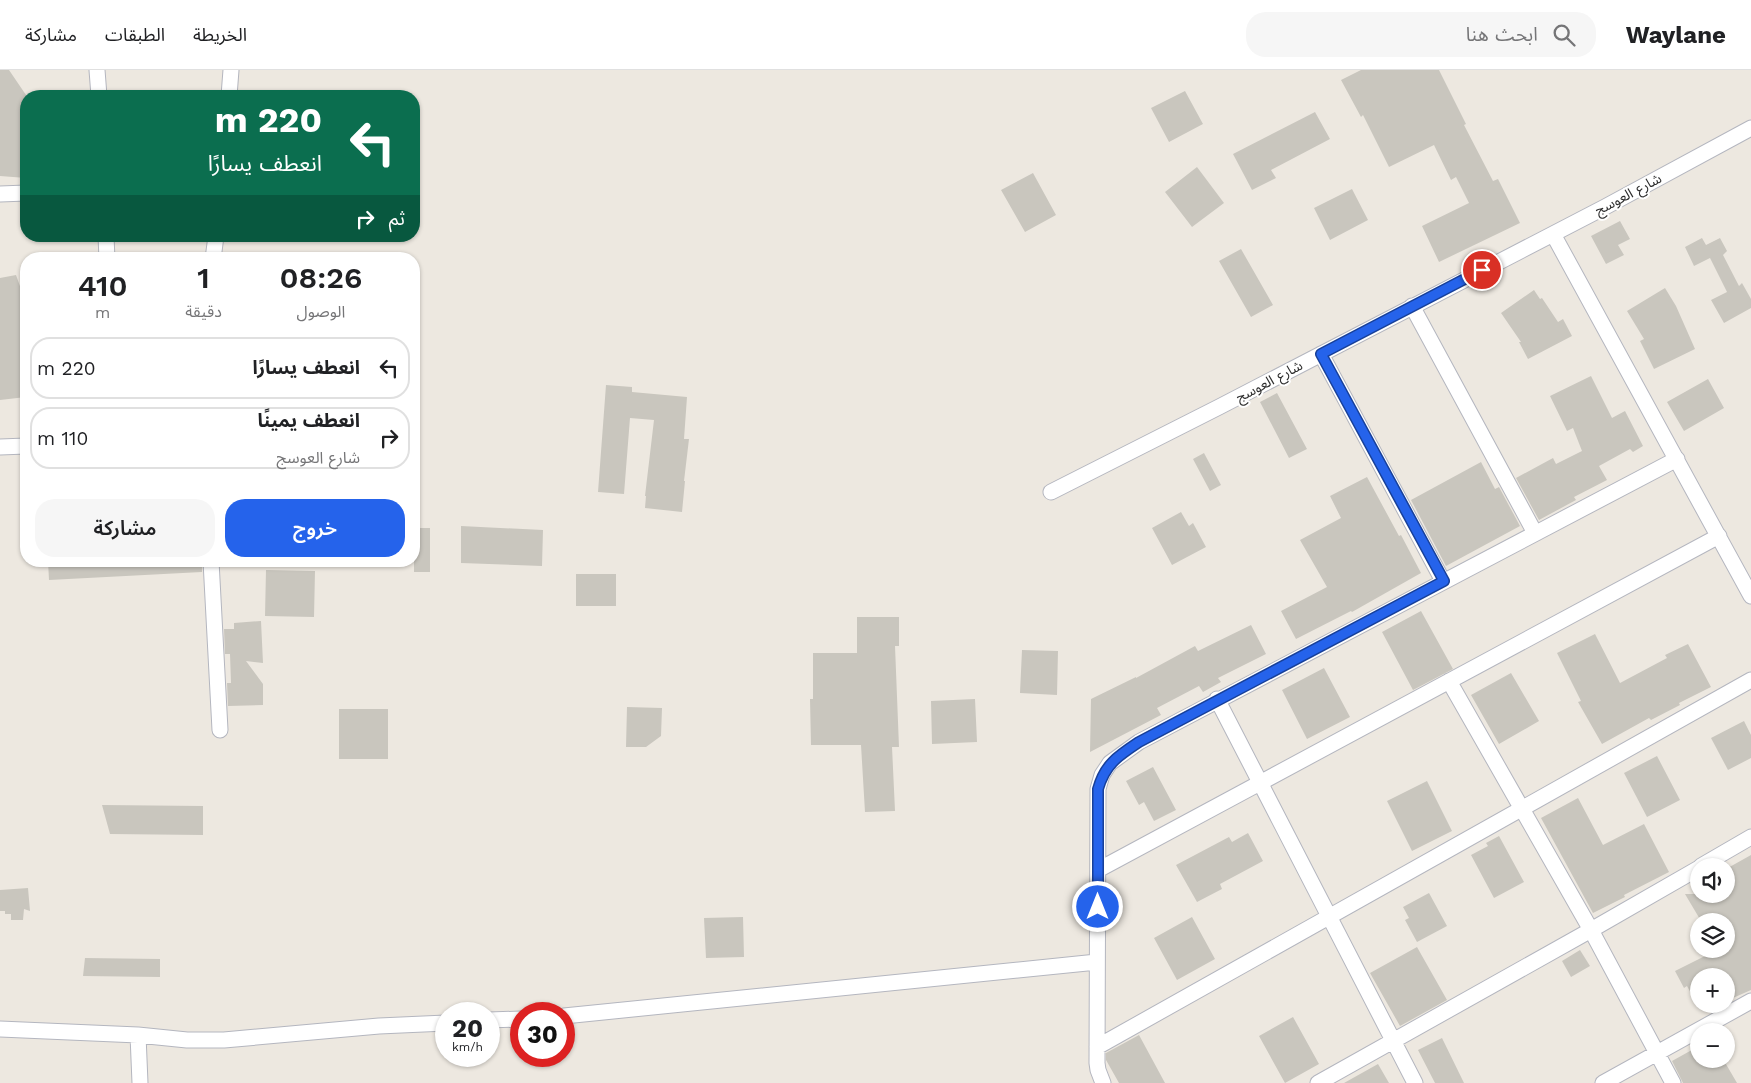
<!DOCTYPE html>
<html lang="ar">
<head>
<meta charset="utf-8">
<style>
  body { margin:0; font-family:"Work Sans","Noto Sans Arabic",sans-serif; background:#f6f6f6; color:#202124; direction:rtl; height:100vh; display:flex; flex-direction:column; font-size:19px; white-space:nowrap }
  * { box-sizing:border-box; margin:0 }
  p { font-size:16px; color:#757577 }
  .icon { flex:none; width:28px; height:28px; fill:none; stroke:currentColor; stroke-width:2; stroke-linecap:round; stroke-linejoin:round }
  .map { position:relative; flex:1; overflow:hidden; direction:ltr }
  .sheet { position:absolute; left:20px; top:182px; width:400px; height:315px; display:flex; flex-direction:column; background:#fff; border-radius:20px; box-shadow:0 1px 4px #0004; direction:rtl }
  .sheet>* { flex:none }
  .guide { position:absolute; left:20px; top:20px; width:400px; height:152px; border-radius:20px; box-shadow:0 1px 4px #0004; direction:rtl; background:#0b6e4f; color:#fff; overflow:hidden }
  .buttons { position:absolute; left:1690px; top:788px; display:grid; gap:10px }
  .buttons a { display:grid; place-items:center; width:45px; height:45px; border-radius:50%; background:#fff; box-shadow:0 1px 4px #0004; font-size:25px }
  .speed { position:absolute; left:435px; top:932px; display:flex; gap:10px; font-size:25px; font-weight:700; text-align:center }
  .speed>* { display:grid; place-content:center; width:65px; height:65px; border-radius:50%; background:#fff; box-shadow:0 1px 4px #0004; line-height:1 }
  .speed small { font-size:12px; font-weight:400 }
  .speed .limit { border:8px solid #d22; background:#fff; color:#111 }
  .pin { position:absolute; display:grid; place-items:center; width:42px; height:42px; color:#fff; margin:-21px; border:2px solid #fff; border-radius:50%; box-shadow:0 1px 5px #0007 }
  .me { position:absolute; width:55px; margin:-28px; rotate:0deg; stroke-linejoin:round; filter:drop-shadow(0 0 4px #0008) }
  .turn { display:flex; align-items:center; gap:18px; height:105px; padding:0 15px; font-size:22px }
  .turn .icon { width:65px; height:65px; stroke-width:2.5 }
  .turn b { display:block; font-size:35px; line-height:42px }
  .then { display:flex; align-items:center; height:48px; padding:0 15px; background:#0003; gap:10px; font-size:19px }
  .eta { display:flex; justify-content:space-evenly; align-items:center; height:85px; text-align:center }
  .eta b { font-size:30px; font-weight:600; line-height:35px }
  .action { display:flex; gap:10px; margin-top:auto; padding:10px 15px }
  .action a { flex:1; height:58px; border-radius:20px; background:#2563eb; color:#fff; font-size:20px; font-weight:600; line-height:58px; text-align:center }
  .action a+a { background:#f6f6f6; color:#202124 }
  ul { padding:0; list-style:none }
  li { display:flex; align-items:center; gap:15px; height:62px; margin:0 10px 8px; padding:0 5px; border:2px solid #e0e0e0; border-radius:20px }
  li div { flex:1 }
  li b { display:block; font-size:19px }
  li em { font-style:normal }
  header { display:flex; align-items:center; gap:30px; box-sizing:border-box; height:70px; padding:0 25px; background:#fff; border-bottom:1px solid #e0e0e0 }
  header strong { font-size:24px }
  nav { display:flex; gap:28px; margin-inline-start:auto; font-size:18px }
  .search { width:350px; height:45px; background:#f6f6f6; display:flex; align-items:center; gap:12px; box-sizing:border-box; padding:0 18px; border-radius:20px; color:#757577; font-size:19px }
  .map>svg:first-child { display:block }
  .building { fill:#c9c6be }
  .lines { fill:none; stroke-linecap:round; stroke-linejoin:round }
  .street-casing { stroke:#b4b6bf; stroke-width:17 }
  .street { stroke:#fff; stroke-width:15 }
  .route-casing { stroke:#184099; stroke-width:12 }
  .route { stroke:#2563eb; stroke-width:9 }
  .labels { text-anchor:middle; stroke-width:4; stroke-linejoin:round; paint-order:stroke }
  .street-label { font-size:14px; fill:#2d2d2d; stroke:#fff }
</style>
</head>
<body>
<header>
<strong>Waylane</strong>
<div class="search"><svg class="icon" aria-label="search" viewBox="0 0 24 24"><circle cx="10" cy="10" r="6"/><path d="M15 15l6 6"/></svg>ابحث هنا</div>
<nav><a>الخريطة</a><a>الطبقات</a><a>مشاركة</a></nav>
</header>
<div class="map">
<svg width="1751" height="1013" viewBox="0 0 1751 1013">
  <rect width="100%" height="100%" fill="#ede8e0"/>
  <path class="building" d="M0,0H9L26,25V108L0,106Z
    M1361,0H1439L1466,54L1464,55L1493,111L1498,109L1520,153L1439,192L1422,156L1469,133L1456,107L1451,110L1434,75L1389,97L1363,45L1361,47L1341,10Z
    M1185,21L1203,54L1169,72L1151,38Z
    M1315,42L1330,69L1271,100L1276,108L1252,120L1233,84Z
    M1197,97L1224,133L1192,157L1165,122Z
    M1033,103L1056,145L1025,162L1001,120Z
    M1352,119L1368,150L1330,170L1314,138Z
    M1620,151L1630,169L1618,175L1624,185L1606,194L1591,166Z
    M1702,168L1706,175L1720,168L1727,181L1723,185L1739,216L1742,213L1751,229V238L1724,253L1711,230L1727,222L1710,188L1694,196L1685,177Z
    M1241,179L1273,235L1251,247L1219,191Z
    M16,205L26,233V327L0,330V208Z
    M1665,218L1676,236L1695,279L1654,299L1640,271L1644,269L1627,241Z
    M1534,220L1540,229L1542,228L1558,252L1563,249L1572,266L1528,289L1519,272H1521L1501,243Z
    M1591,306L1612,348L1625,341L1643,376L1633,382L1630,379L1599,396L1607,410L1574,427L1576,430L1539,450L1516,408L1553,388L1556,394L1582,381L1573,358L1567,361L1550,326Z
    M1708,309L1724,338L1684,361L1667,332Z
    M606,315L632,317V322L687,327L684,369H689L684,411H685L682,442L645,438L646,426H645L654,350L630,348L624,424L598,422Z
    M1277,323L1307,379L1289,388L1260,332Z
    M1204,383L1221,415L1210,421L1193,389Z
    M1481,392L1495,419L1499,417L1520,456L1446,496L1411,430Z
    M1367,407L1399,466L1401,465L1421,503L1352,542L1351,541L1296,569L1281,541L1327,517L1300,470L1341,448L1330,426Z
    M1181,442L1189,456L1193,453L1206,477L1172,495L1152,458Z
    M461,456L543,460L542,496L461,493Z
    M414,458H430V502H414Z
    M48,491H202V502L49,510Z
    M266,500L315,501L314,547L265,546Z
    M576,504H616V536H576Z
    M1421,541L1453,599L1413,620L1382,562Z
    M857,547H899V576H895L899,677H892L895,741L865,742L861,675H811L810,629H813V583H857Z
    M261,551L263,593L246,591L263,614V635L228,636L227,613H231L230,584H225L224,559H234V553Z
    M1251,555L1266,584L1218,608L1221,612L1203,622L1199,616L1157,638L1161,645L1090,682L1091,629L1136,607V608L1195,576L1198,581Z
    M1595,564L1620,613L1667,588L1665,585L1688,574L1711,617L1679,633L1680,635L1651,650L1649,648L1602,674L1578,632L1581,631L1557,583Z
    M1022,580L1058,581L1057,625L1020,623Z
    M1324,598L1350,647L1307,669L1282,620Z
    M1511,603L1539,651L1499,674L1471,625Z
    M975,629L977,672L932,674L931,631Z
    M627,637L662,638L661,666L646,677H626Z
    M339,639H388V689H339Z
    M1744,651L1751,665V688L1728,700L1711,668Z
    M1657,686L1680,730L1647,747L1624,703Z
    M1153,697L1176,740L1154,751L1144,732L1139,735L1126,711Z
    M1427,711L1452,761L1412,781L1387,731Z
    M1578,728L1603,775L1644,754L1669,802L1624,825L1625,827L1593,843L1541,748Z
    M102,735L203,736V765L110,764Z
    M1248,763L1263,791L1220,814L1222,819L1197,832L1176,795L1229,767L1232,772Z
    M1499,766L1524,812L1494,828L1471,785L1488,776L1486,773Z
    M1751,785V920L1726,931V906H1699V938L1687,916L1684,918L1675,901L1719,879H1726V851H1701L1685,824H1726V799Z
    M28,818L30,841L24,839L23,850H11V844H5V841H0V820Z
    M1429,823L1447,856L1417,872L1405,850L1409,848L1403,837Z
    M743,847L744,887L706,888L704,848Z
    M1192,847L1215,889L1177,910L1154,868Z
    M1417,877L1447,930L1400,956L1370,903Z
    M1580,880L1590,896L1571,907L1562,891Z
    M85,888L160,889V907L83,906Z
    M1293,947L1319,994L1285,1013L1259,966Z
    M1139,965L1165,1013H1119L1106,990V983Z
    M1442,968L1464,1013H1435L1418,980Z
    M1699,976V989H1723L1737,1013H1683L1672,991Z
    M1378,994L1389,1013H1344Z"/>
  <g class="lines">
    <g class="street-casing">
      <path id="street" d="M97,0L99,26
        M229,26L231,0
        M0,124L26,123
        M1553,164L1751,526
        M106,166L107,189
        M213,189L216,166
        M1412,236L1535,463
        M1321,284L1443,511
        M0,377L26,376
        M1051,422L1219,337L1605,137L1751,58
        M211,491L220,660
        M1449,611L1591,860L1673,1013
        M1217,629L1415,1013
        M1701,796L1751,767
        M1098,800L1719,466
        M564,946L1097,892
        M489,950L521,949
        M0,959L138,965L187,970H224L379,956L446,953
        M138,965L140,1013
        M1097,977L1751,610
        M1103,1013L1098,1000L1097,993L1098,719L1102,705L1110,693L1139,672L1677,389
        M1318,1013L1591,860L1699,798
        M1603,1013L1751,931"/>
    </g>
    <use href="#street" class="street"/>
  </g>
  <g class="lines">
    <g class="route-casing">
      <path id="route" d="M1098,837V719C1105,694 1118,686 1139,672L1444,511L1321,284L1482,200"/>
    </g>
    <use href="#route" class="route"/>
  </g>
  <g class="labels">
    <g class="street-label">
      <text transform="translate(1628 124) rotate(-28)" y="5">شارع العوسج</text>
      <text transform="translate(1269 311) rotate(-28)" y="5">شارع العوسج</text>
    </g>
  </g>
</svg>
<div class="buttons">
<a><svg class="icon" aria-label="sound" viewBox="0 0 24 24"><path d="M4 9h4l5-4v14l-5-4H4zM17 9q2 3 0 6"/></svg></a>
<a><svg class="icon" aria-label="layers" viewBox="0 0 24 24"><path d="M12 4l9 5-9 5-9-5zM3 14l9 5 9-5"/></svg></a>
<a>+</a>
<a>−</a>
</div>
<div class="speed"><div>20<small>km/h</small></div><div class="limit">30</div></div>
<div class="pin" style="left:1482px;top:200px;background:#d93025"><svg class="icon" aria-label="arrive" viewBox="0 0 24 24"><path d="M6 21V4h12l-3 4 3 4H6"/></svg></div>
<svg class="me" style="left:1098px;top:837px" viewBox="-20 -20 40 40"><circle r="17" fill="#2563eb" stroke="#fff" stroke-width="3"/><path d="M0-11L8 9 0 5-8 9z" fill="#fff"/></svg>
<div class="guide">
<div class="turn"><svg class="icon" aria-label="left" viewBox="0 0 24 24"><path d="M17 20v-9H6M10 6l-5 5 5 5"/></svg><div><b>220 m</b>انعطف يسارًا</div></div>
<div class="then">ثم<svg class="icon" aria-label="right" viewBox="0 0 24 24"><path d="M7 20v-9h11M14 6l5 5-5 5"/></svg></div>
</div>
<section class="sheet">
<div class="eta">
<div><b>08:26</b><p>الوصول</p></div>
<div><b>1</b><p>دقيقة</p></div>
<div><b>410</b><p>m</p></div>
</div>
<ul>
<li><svg class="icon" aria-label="left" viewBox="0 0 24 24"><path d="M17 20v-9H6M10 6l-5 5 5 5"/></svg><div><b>انعطف يسارًا</b></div><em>220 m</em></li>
<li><svg class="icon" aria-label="right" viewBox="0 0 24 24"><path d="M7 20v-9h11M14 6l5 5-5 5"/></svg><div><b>انعطف يمينًا</b><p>شارع العوسج</p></div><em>110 m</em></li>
</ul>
<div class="action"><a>خروج</a><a>مشاركة</a></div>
</section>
</div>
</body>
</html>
